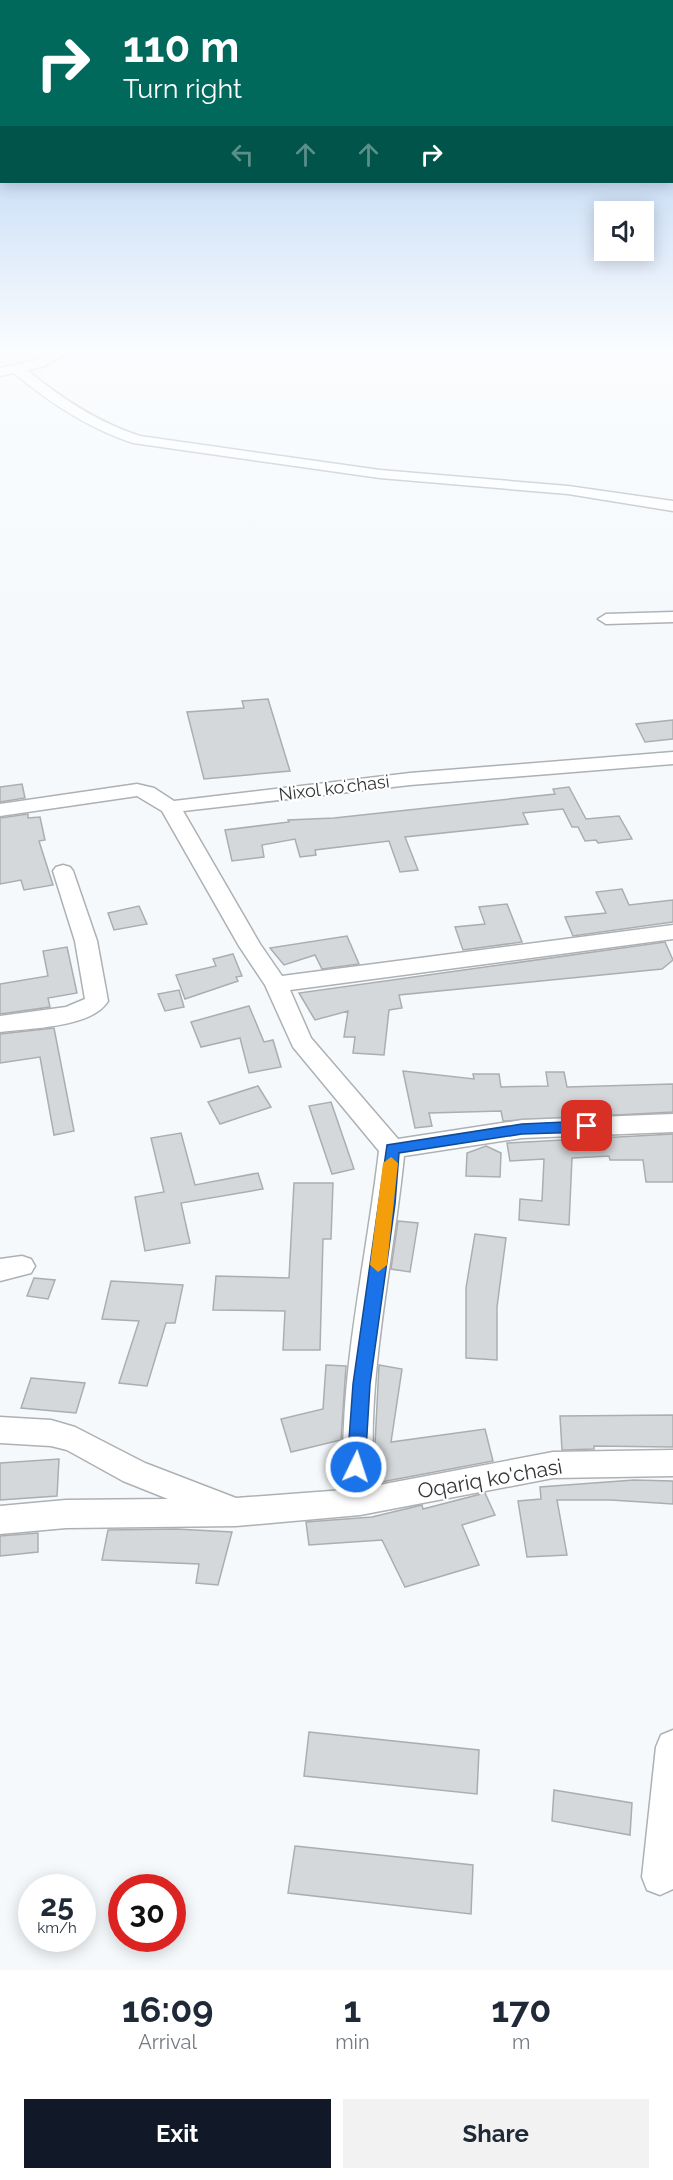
<!DOCTYPE html>
<html lang="en">
<head>
<meta charset="utf-8">
<style>
  body { margin:0; font-family:Raleway,sans-serif; background:#f2f2f3; color:#1f2937; height:100vh; display:flex; flex-direction:column; font-size:22px; white-space:nowrap }
  * { box-sizing:border-box; margin:0 }
  p { font-size:20px; color:#747a83 }
  .icon { flex:none; width:33px; height:33px; fill:none; stroke:currentColor; stroke-width:2; stroke-linecap:round; stroke-linejoin:round }
  .map { position:relative; height:1970px; overflow:hidden }
  .details { display:flex; flex-direction:column; background:#fff; flex:1 }
  .details>* { flex:none }
  .banner { position:absolute; left:0px; top:0px; width:674px; height:183px; box-shadow:0 3px 15px #0003; background:#00695c; color:#fff; overflow:hidden }
  .controls { position:absolute; left:594px; top:201px; display:grid; gap:12px }
  .controls a { display:grid; place-items:center; width:60px; height:60px; border-radius:0px; background:#fff; box-shadow:0 3px 15px #0003; font-size:30px }
  .speed { position:absolute; left:18px; top:1874px; display:flex; gap:12px; font-size:30px; font-weight:700; text-align:center }
  .speed>* { display:grid; place-content:center; width:78px; height:78px; border-radius:50%; background:#fff; box-shadow:0 3px 15px #0003; line-height:1 }
  .speed small { font-size:15px; font-weight:400 }
  .speed .limit { border:9px solid #d22; background:#fff; color:#111 }
  .pin { position:absolute; display:grid; place-items:center; width:51px; height:51px; color:#fff; margin:-26px; border-radius:12px; box-shadow:0 3px 9px #0006 }
  .me { position:absolute; width:66px; margin:-33px; rotate:4deg; stroke-linejoin:round; filter:drop-shadow(0 0 4px #0008) }
  .turn { display:flex; align-items:center; gap:21px; height:126px; padding:0 24px; font-size:27px }
  .turn .icon { width:78px; height:78px; stroke-width:2.5 }
  .turn b { display:block; font-size:42px; line-height:51px }
  .lanes { display:flex; align-items:center; height:57px; padding:0 24px; background:#0003; justify-content:center; gap:30px; direction:ltr }
  .lanes .off { opacity:.35 }
  .eta { display:flex; justify-content:space-evenly; align-items:center; height:102px; text-align:center }
  .eta b { font-size:36px; font-weight:700; line-height:42px }
  .cta { display:flex; gap:12px; margin-top:auto; padding:12px 24px }
  .cta a { flex:1; height:69px; border-radius:0px; background:#111827; color:#fff; font-size:24px; font-weight:700; line-height:69px; text-align:center }
  .cta a+a { background:#f2f2f3; color:#1f2937 }
  .map>svg:first-child { display:block }
  .building { fill:#d5d8db; stroke:#abaeb1; stroke-width:1.5 }
  .lines { fill:none; stroke-linecap:round; stroke-linejoin:round }
  .minor-casing { stroke:#adb1b3; stroke-width:3 }
  .minor { fill:#fff; fill-rule:evenodd }
  .route { fill:#1a73e8; stroke:#114b97; stroke-width:1.5 }
  .slow { fill:#f59e0b }
  .labels { text-anchor:middle; stroke-width:4.5; stroke-linejoin:round; paint-order:stroke }
  .street-label { font-size:18px; fill:#353738; stroke:#fff }
  .near-street-label { font-size:21px; fill:#353738; stroke:#fff }
</style>
</head>
<body>
<div class="map">
<svg width="673" height="1970" viewBox="0 0 673 1970">
  <rect width="100%" height="100%" fill="#f5f9fc"/>
  <path class="building" d="M268,699L290,771L204,779L187,712L244,708L242,701Z
    M673,720V739L645,742L636,724Z
    M22,784L25,798L0,802V787Z
    M569,787L586,819L619,816L632,839L598,843L596,840L585,841L578,827H572L563,809L523,813L528,824L405,837L418,870L400,872L389,841L315,850L316,855L300,857L295,839L262,845L264,857L232,861L225,830L289,822L288,820L334,818L555,794L553,789Z
    M28,814V818L40,817L45,840L39,841L53,885L24,890L21,880L0,884V818Z
    M622,889L629,905L673,900V922L573,936L565,917L606,913L596,892Z
    M507,904L522,942L463,950L455,927L485,924L479,907Z
    M139,906L147,924L114,930L108,913Z
    M347,936L359,964L322,969L315,955L284,965L270,948Z
    M665,942L673,960L662,969L399,995L402,1008L389,1010L384,1055L353,1053L355,1037H344L348,1011L315,1020L299,993Z
    M67,947L77,993L48,998L50,1007L0,1014V984L48,976L43,951Z
    M233,954L242,976L236,977L238,981L185,999L176,975L216,966L213,959Z
    M179,990L184,1007L165,1011L158,994Z
    M249,1006L264,1042L273,1040L281,1067L249,1073L240,1038L201,1047L191,1022Z
    M54,1028L74,1131L54,1135L40,1057L0,1063V1034Z
    M403,1071L474,1079L473,1074H499L501,1087L548,1086L546,1072H564L567,1087L673,1084V1112L503,1121L501,1111L429,1113L432,1126L415,1128Z
    M258,1086L271,1107L220,1124L208,1102Z
    M331,1102L354,1169L332,1174L309,1106Z
    M181,1133L195,1185L258,1173L263,1189L181,1203L190,1243L145,1251L135,1197L164,1192L151,1138Z
    M673,1134V1182H646L643,1160H610L609,1156L572,1158L569,1225L519,1220L520,1199L542,1201L544,1159L510,1161L507,1143Z
    M486,1146L501,1153L500,1177L466,1176L467,1153Z
    M294,1183H333L331,1239H323L320,1350H283L285,1311L213,1310L216,1276L289,1278Z
    M398,1221L418,1223L410,1272L391,1269Z
    M475,1234L506,1238L497,1307V1360L466,1358V1288Z
    M34,1278L55,1280L48,1299L27,1296Z
    M111,1281L183,1285L175,1323H166L147,1386L119,1383L139,1321L102,1319Z
    M326,1365L346,1366L341,1440L291,1452L281,1419L323,1409Z
    M379,1365L402,1369L391,1442L485,1429L493,1461L376,1483L375,1444Z
    M31,1378L85,1383L76,1413L21,1408Z
    M673,1415V1447L594,1446V1449L562,1450L560,1416Z
    M59,1459L57,1496L0,1500V1463Z
    M634,1480L673,1481V1504L611,1500H557L567,1555L527,1557L518,1501L541,1499L540,1487Z
    M485,1493L495,1515L462,1525L479,1565L405,1587L382,1540L309,1545L306,1522L372,1517L422,1505L423,1509Z
    M176,1529L232,1532L218,1585L196,1583L199,1564L102,1560L108,1530Z
    M38,1533V1552L0,1556V1536Z
    M309,1732L479,1750L477,1794L304,1776Z
    M554,1790L632,1803L630,1835L552,1821Z
    M295,1846L473,1865L471,1914L288,1893Z"/>
  <g class="lines">
    <g class="minor-casing">
      <path id="minor" d="M62,347H77L43,367L27,370C61,398 97,422 140,436L380,470L568,486L673,501V511L568,494L380,478L133,443C88,428 50,403 14,373L0,376V368L34,361Z
        M673,612V622L606,624L598,619L606,614Z
        M673,752V764L410,785L183,811L260,944L282,976L673,925V939L290,990L311,1038L398,1139L522,1120L673,1114V1132L522,1138L404,1156C393,1266 366,1375 374,1486L553,1452L673,1450V1476L553,1478L360,1515L236,1526L66,1528L0,1534V1506L66,1500L168,1499L123,1481L67,1450L51,1446L0,1443V1417L51,1420L75,1427L145,1463L236,1498L344,1490C338,1376 366,1264 379,1151L293,1047L265,985L239,946L162,811L137,796L0,816V804L137,784L154,788L174,801L410,773Z
        M63,865L70,867L73,871L97,941L108,1001C92,1028 29,1028 0,1032V1016L66,1007L85,999L75,941L53,871L56,867Z
        M22,1256L31,1259L35,1266L31,1273L0,1281V1259Z
        M673,1730V1889L660,1895L647,1890L642,1877L656,1747L661,1735Z"/>
    </g>
    <use href="#minor" class="minor"/>
  </g>
  <linearGradient id="sky" x2="0" y2="1"><stop stop-color="#9ec3f0"/><stop offset="0.56" stop-color="#fafcfe"/><stop offset="1" stop-color="#fafcfe" stop-opacity="0"/></linearGradient>
  <rect width="673" height="623" fill="url(#sky)"/>
  <path class="route" d="M587,1121L594,1126L587,1132L522,1134L399,1153L395,1204L370,1384L365,1467L362,1472L356,1475L350,1472L347,1467L353,1384L387,1145L522,1124Z"/>
  <path class="slow" d="M391,1157L398,1163L387,1265L378,1272L370,1265L383,1163Z"/>
  <g class="labels">
    <g class="street-label">
      <text transform="translate(334 788) rotate(-7)" y="6">Nixol koʻchasi</text>
    </g>
    <g class="near-street-label">
      <text transform="translate(490 1479) rotate(-10)" y="7">Oqariq ko'chasi</text>
    </g>
  </g>
</svg>
<div class="controls">
<a><svg class="icon" aria-label="sound" viewBox="0 0 24 24"><path d="M4 9h4l5-4v14l-5-4H4zM17 9q2 3 0 6"/></svg></a>
</div>
<div class="speed"><div>25<small>km/h</small></div><div class="limit">30</div></div>
<div class="pin" style="left:587px;top:1126px;background:#d93025"><svg class="icon" aria-label="arrive" viewBox="0 0 24 24"><path d="M6 21V4h12l-3 4 3 4H6"/></svg></div>
<svg class="me" style="left:356px;top:1467px" viewBox="-20 -20 40 40"><circle r="17" fill="#1a73e8" stroke="#fff" stroke-width="3"/><path d="M0-11L8 9 0 5-8 9z" fill="#fff"/></svg>
<div class="banner">
<div class="turn"><svg class="icon" aria-label="right" viewBox="0 0 24 24"><path d="M7 20v-9h11M14 6l5 5-5 5"/></svg><div><b>110 m</b>Turn right</div></div>
<div class="lanes"><svg class="icon off" aria-label="left" viewBox="0 0 24 24"><path d="M17 20v-9H6M10 6l-5 5 5 5"/></svg><svg class="icon off" aria-label="ahead" viewBox="0 0 24 24"><path d="M12 20V5M6 11l6-6 6 6"/></svg><svg class="icon off" aria-label="ahead" viewBox="0 0 24 24"><path d="M12 20V5M6 11l6-6 6 6"/></svg><svg class="icon" aria-label="right" viewBox="0 0 24 24"><path d="M7 20v-9h11M14 6l5 5-5 5"/></svg></div>
</div>
</div>
<section class="details">
<div class="eta">
<div><b>16:09</b><p>Arrival</p></div>
<div><b>1</b><p>min</p></div>
<div><b>170</b><p>m</p></div>
</div>
<div class="cta"><a>Exit</a><a>Share</a></div>
</section>
</body>
</html>
